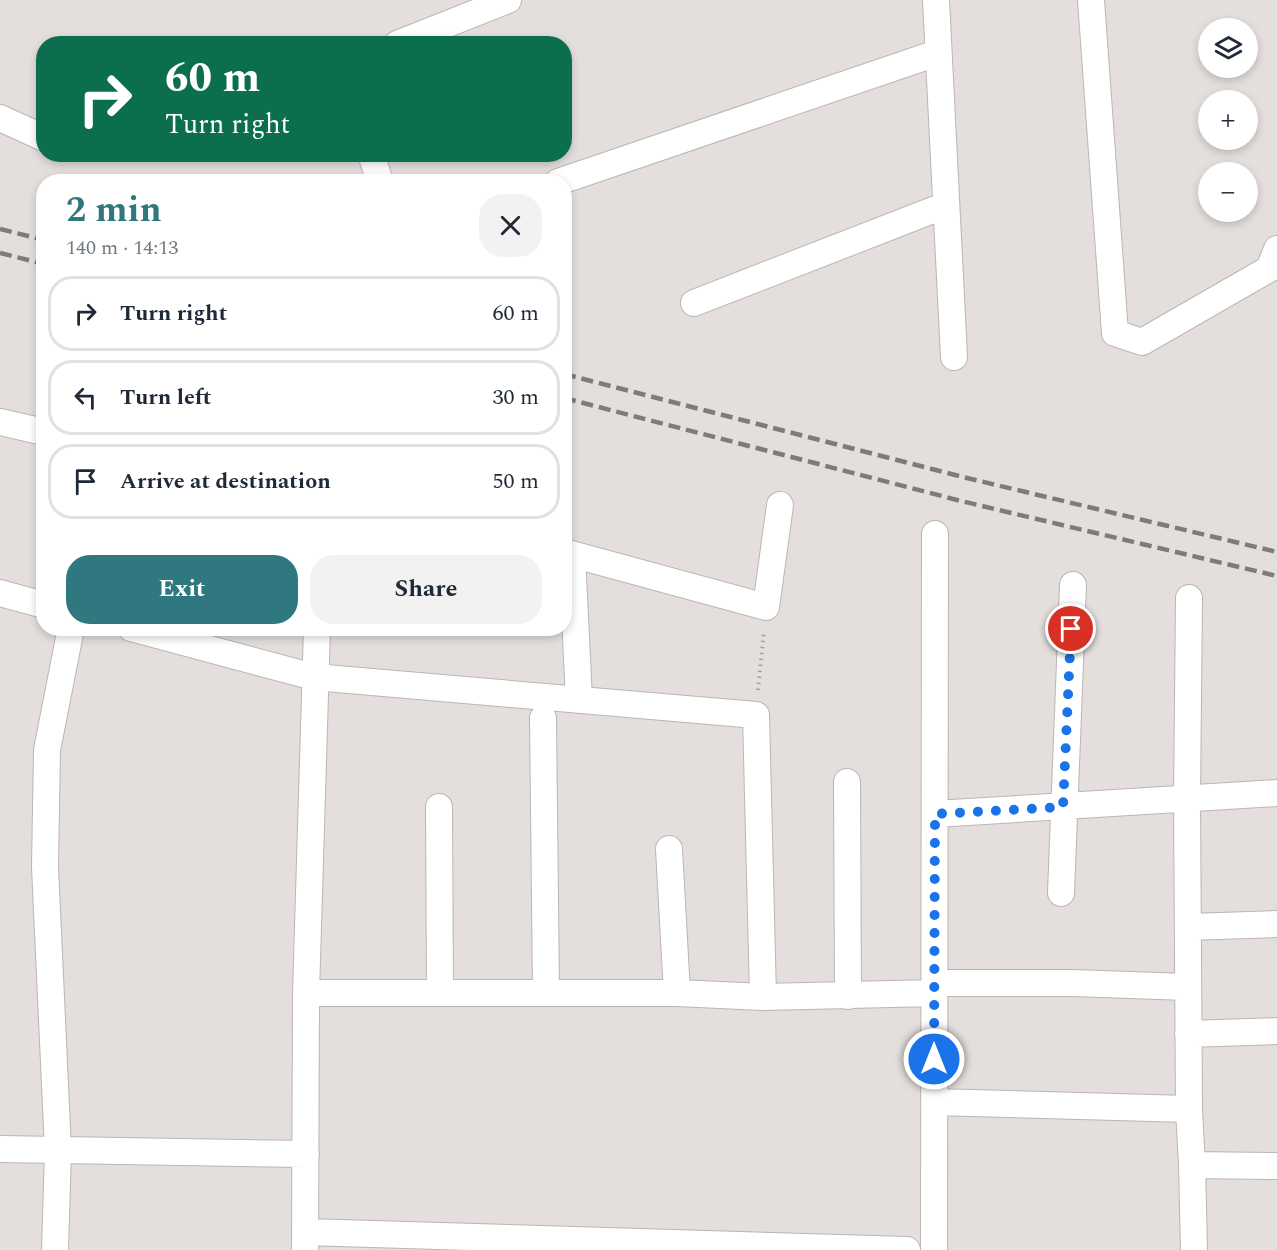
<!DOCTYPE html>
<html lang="en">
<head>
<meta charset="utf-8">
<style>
  body { margin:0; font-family:Spectral,serif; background:#f2f2f3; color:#1f2937; height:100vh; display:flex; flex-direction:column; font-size:22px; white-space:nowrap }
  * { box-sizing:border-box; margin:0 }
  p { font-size:20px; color:#747a83 }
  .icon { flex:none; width:33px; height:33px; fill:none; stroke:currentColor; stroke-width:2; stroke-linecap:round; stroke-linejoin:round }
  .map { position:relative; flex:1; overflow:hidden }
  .details { position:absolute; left:36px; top:174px; width:536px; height:462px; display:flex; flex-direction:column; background:#fff; border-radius:24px; box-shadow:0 3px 9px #0003 }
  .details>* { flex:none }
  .top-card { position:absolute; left:36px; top:36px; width:536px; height:126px; border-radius:24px; box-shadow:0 3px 9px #0003; background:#0b6e4f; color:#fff; overflow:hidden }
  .tools { position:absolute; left:1198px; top:18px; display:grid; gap:12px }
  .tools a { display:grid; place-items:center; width:60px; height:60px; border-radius:50%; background:#fff; box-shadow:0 3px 9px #0003; font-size:30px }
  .pin { position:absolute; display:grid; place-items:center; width:51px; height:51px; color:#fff; margin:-26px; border:3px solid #fff; border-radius:50%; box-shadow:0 2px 6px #0007 }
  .me { position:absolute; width:66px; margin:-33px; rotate:0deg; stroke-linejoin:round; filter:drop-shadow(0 0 4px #0008) }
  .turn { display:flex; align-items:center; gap:21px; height:126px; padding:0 30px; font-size:27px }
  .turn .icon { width:78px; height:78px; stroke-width:2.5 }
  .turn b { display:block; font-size:42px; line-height:51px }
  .round { display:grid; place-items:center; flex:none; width:63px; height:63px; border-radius:24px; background:#f2f2f3 }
  .head { display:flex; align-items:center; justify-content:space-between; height:102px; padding:0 30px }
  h1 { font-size:36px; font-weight:700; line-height:45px; color:#2f787f }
  .action { display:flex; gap:12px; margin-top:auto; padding:12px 30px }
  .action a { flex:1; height:69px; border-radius:24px; background:#2f787f; color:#fff; font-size:24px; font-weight:700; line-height:69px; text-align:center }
  .action a+a { background:#f2f2f3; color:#1f2937 }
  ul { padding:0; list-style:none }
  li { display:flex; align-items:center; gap:18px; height:75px; margin:0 12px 9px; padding:0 18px; border:3px solid #e0e1e3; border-radius:24px }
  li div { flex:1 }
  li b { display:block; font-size:22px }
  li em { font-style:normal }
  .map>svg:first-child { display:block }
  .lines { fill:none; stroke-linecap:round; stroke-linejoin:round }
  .minor-casing { stroke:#bbb6b3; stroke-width:28 }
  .path { stroke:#a7a3a1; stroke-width:4; stroke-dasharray:1.5 4.5; stroke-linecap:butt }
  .minor { stroke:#fff; stroke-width:26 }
  .rail { stroke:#7f7b7a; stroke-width:4.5; stroke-dasharray:12 6; stroke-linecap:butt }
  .route { stroke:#1a73e8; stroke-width:10; stroke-dasharray:0 18 }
</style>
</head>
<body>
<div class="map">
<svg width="1277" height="1250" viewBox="0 0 1277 1250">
  <rect width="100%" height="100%" fill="#e4dfdc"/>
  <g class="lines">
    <g class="minor-casing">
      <path id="minor" d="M936,0L954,357
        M1091,0L1115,333L1142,342L1269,269L1277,249
        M397,44L508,0
        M0,118L44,138
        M371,154L380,182
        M558,182L937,53
        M694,303L946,205
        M0,422L44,432
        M564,552L766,607L780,505
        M572,555L579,700
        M0,593L44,605
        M1189,598L1187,799L1189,1109L1192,1165L1194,1250
        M131,628L314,677L756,715L763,997
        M543,718L546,992
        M847,782L848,996
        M439,807L440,993
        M935,814L1277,793
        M669,849L677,993
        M1061,893L1073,585
        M1188,927L1277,924
        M935,983H1072L1188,987
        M306,993H677L763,997L934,993
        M1188,1034L1277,1031
        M934,1102L1189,1109
        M0,1149L306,1154
        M1192,1165L1277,1166
        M305,1232L907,1250
        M55,1250L58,1150L45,867L47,750L71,628
        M305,1250L306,993L317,628
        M934,1250L935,534"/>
    </g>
    <path class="path" d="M758,690L764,631"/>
    <use href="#minor" class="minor"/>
    <path class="rail" d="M0,229L44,240
      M0,253L44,264
      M564,374L967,478L1277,552
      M564,398L961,501L1277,576"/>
  </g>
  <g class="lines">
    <path class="route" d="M934,1059L935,814L1063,807L1071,629"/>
  </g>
</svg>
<div class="tools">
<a><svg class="icon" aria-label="layers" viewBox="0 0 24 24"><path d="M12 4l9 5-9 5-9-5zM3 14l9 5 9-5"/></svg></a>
<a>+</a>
<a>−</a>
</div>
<div class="pin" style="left:1071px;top:629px;background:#d93025"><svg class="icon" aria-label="arrive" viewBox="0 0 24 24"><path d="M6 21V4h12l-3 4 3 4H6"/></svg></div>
<svg class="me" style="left:934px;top:1059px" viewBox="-20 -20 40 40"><circle r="17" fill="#1a73e8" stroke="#fff" stroke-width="3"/><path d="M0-11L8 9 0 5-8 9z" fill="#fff"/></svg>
<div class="top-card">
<div class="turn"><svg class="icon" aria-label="right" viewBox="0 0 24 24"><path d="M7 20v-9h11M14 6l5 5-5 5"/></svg><div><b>60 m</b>Turn right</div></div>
</div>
<section class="details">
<div class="head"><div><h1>2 min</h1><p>140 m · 14:13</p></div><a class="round"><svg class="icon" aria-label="close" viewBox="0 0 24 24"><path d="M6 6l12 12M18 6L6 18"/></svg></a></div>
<ul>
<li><svg class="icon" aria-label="right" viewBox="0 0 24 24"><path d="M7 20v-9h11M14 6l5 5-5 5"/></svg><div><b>Turn right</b></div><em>60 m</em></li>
<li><svg class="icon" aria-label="left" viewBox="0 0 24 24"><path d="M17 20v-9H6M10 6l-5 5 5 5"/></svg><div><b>Turn left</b></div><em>30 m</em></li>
<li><svg class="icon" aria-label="arrive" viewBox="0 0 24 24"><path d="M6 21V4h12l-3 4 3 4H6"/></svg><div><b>Arrive at destination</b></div><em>50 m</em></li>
</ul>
<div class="action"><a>Exit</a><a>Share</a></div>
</section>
</div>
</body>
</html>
